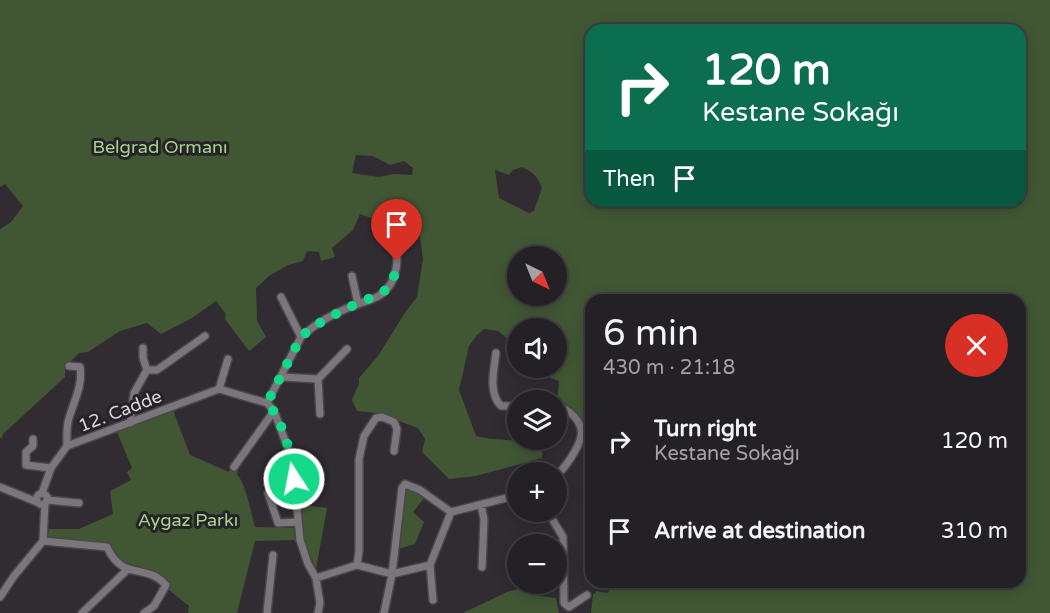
<!DOCTYPE html>
<html lang="en">
<head>
<meta charset="utf-8">
<style>
  body { margin:0; font-family:"Varela Round",sans-serif; background:#2c292e; color:#f1f3f6; height:100vh; display:flex; flex-direction:column; font-size:22px; white-space:nowrap }
  * { box-sizing:border-box; margin:0 }
  p { font-size:20px; color:#a3a3a7 }
  .icon { flex:none; width:33px; height:33px; fill:none; stroke:currentColor; stroke-width:2; stroke-linecap:round; stroke-linejoin:round }
  .map { position:relative; flex:1; overflow:hidden }
  .side { position:absolute; left:585px; top:294px; width:441px; height:294px; display:flex; flex-direction:column; background:#242126; border-radius:18px; box-shadow:0 3px 15px #0003,0 0 0 2px #413e43 }
  .side>* { flex:none }
  .top-card { position:absolute; left:585px; top:24px; width:441px; height:183px; border-radius:18px; box-shadow:0 3px 15px #0003,0 0 0 2px #413e43; background:#0b6e4f; color:#fff; overflow:hidden }
  .needle { width:39px; rotate:137deg }
  .fabs { position:absolute; left:507px; top:246px; display:grid; gap:12px }
  .fabs a { display:grid; place-items:center; width:60px; height:60px; border-radius:50%; background:#242126; box-shadow:0 3px 15px #0003,0 0 0 2px #413e43; font-size:30px }
  .pin { position:absolute; display:grid; place-items:center; width:51px; height:51px; color:#fff; margin:-62px -26px; border-radius:50% 50% 50% 0; rotate:-45deg; box-shadow:0 0 6px #0007 }
  .pin .icon { rotate:45deg }
  .me { position:absolute; width:66px; margin:-33px; rotate:349deg; stroke-linejoin:round; filter:drop-shadow(0 0 4px #0008) }
  .turn { display:flex; align-items:center; gap:21px; height:126px; padding:0 18px; font-size:27px }
  .turn .icon { width:78px; height:78px; stroke-width:2.5 }
  .turn b { display:block; font-size:42px; line-height:51px }
  .then { display:flex; align-items:center; height:57px; padding:0 18px; background:#0003; gap:12px; font-size:22px }
  .round { display:grid; place-items:center; flex:none; width:63px; height:63px; border-radius:32px; background:#2c292e }
  .summary { display:flex; align-items:center; justify-content:space-between; height:102px; padding:0 18px }
  h1 { font-size:36px; font-weight:600; line-height:45px }
  ul { padding:0; list-style:none }
  li { display:flex; align-items:center; gap:18px; height:90px; padding:0 18px }
  li div { flex:1 }
  li b { display:block; font-size:22px }
  li em { font-style:normal }
  .map>svg:first-child { display:block }
  .green { fill:#415734; fill-rule:evenodd }
  .lines { fill:none; stroke-linecap:round; stroke-linejoin:round }
  .minor-casing { stroke:#4a474b; stroke-width:10 }
  .minor { stroke:#7a767c; stroke-width:7 }
  .route { stroke:#13d989; stroke-width:10; stroke-dasharray:0 18 }
  .labels { text-anchor:middle; stroke-width:6; stroke-linejoin:round; paint-order:stroke }
  .park-label { font-size:18px; fill:#a5d38a; stroke:#262328 }
  .street-label { font-size:18px; fill:#d8d6da; stroke:#262328 }
</style>
</head>
<body>
<div class="map">
<svg width="1050" height="613" viewBox="0 0 1050 613">
  <rect width="100%" height="100%" fill="#302c32"/>
  <path class="green" d="M0,0H1050V613H591L593,595L597,591L607,593L612,588L614,582H1020V300H591V429H585L571,408L557,403L559,381L538,373L537,368H556V328H518L517,346L498,331L484,329L477,335L469,346L459,390L476,436C494,441 511,438 528,444L536,440H547L543,442L542,458L476,476L449,479L422,452L425,439L418,428L376,413L357,411L352,400L359,384V378L378,356L404,314L417,297L423,259L417,216L412,212L406,213L396,207L382,222L360,214L353,230L332,248L335,257L321,261L319,252L307,251L303,261L288,265L269,276L256,288L257,321L266,337L249,351L225,319L226,314L216,301L192,318L161,334L147,323L120,331L88,352L79,353L65,367V377L3,434L2,438H0V229L11,222L23,206L5,184L0,187ZM591,30H1020V201H591ZM356,155L373,156L390,165L404,161L413,168L412,175L394,174L378,177L352,173ZM522,167C533,172 538,177 542,188L534,211L529,213L499,198L495,170L509,175L513,170ZM518,256H556V296H518Z
    M173,410L190,455L229,472L232,467L238,471L237,474C247,487 250,510 255,527L296,528V540L255,541L237,613H188L189,606L169,590L171,586L159,573L121,561L111,545L47,540L49,529H79L113,514L110,491L131,480L127,472L132,468L117,432Z
    M407,488L425,497L413,512L424,522L415,544L398,549L405,490Z
    M302,505L327,508L316,569L303,539Z
    M518,589L540,596L556,598L559,613H463L507,592Z"/>
  <g class="lines">
    <g class="minor-casing">
      <path id="minor" d="M352,276L358,304
        M281,297L301,337
        M143,348V358L147,370
        M496,353C494,370 488,393 501,406H518
        M282,377L318,379L320,414
        M318,379L347,349
        M219,389L267,403L274,411L293,462L300,540L308,564L316,578L320,603L318,613
        M219,389L228,359
        M267,403L301,337C316,323 339,311 358,304C366,301 373,300 380,295C398,283 403,252 388,236
        M556,406C569,409 584,422 581,436C579,448 565,468 556,476
        M130,423L134,393L147,370H157L205,336
        M33,439V446L26,452V465L51,468
        M67,446C67,437 66,427 69,418C74,401 83,385 80,367L69,366
        M234,467L274,411
        M0,487L37,502
        M42,493L51,468L67,446L219,389
        M268,493L278,523L298,522
        M36.5 499a5.5 5.5 0 1 1 11 0a5.5 5.5 0 1 1-11 0Z
        M47,500L79,503
        M481,505L484,519L482,567
        M451,512L518,495
        M548,512L563,537L564,603L569,607L587,595
        M43,541L107,547C123,582 145,562 166,585L154,606L144,613
        M357,565L359,551V459L364,436L376,418L382,417L394,422L397,429L394,451
        M316,578L357,565L392,574L430,565
        M0,597L14,576L43,541L45,503
        M433,600L430,565L451,512
        M82,613L128,569
        M267,613L273,555
        M384,613L392,574L402,488L405,484L420,490L451,512"/>
    </g>
    <use href="#minor" class="minor"/>
  </g>
  <g class="lines">
    <path class="route" d="M294,479C293,458 282,418 267,403L301,337C316,323 336,314 354,305C380,293 393,295 397,261"/>
  </g>
  <g class="labels">
    <g class="park-label">
      <text x="160" y="153">Belgrad Ormanı</text>
      <text x="188" y="526">Aygaz Parkı</text>
    </g>
    <g class="street-label">
      <text transform="translate(120 411) rotate(-21)" y="6">12. Cadde</text>
    </g>
  </g>
</svg>
<div class="fabs">
<a><svg class="needle" viewBox="-14 -14 28 28"><path d="M0-13l5 13h-10z" fill="#e53935"/><path d="M0 13l5-13h-10z" fill="#a3a3a7"/></svg></a>
<a><svg class="icon" aria-label="sound" viewBox="0 0 24 24"><path d="M4 9h4l5-4v14l-5-4H4zM17 9q2 3 0 6"/></svg></a>
<a><svg class="icon" aria-label="layers" viewBox="0 0 24 24"><path d="M12 4l9 5-9 5-9-5zM3 14l9 5 9-5"/></svg></a>
<a>+</a>
<a>−</a>
</div>
<div class="pin" style="left:397px;top:261px;background:#d93025"><svg class="icon" aria-label="arrive" viewBox="0 0 24 24"><path d="M6 21V4h12l-3 4 3 4H6"/></svg></div>
<svg class="me" style="left:294px;top:479px" viewBox="-20 -20 40 40"><circle r="17" fill="#13d989" stroke="#fff" stroke-width="3"/><path d="M0-11L8 9 0 5-8 9z" fill="#fff"/></svg>
<div class="top-card">
<div class="turn"><svg class="icon" aria-label="right" viewBox="0 0 24 24"><path d="M7 20v-9h11M14 6l5 5-5 5"/></svg><div><b>120 m</b>Kestane Sokağı</div></div>
<div class="then">Then<svg class="icon" aria-label="arrive" viewBox="0 0 24 24"><path d="M6 21V4h12l-3 4 3 4H6"/></svg></div>
</div>
<section class="side">
<div class="summary"><div><h1>6 min</h1><p>430 m · 21:18</p></div><a class="round" style="background:#d93025;color:#fff"><svg class="icon" aria-label="close" viewBox="0 0 24 24"><path d="M6 6l12 12M18 6L6 18"/></svg></a></div>
<ul>
<li><svg class="icon" aria-label="right" viewBox="0 0 24 24"><path d="M7 20v-9h11M14 6l5 5-5 5"/></svg><div><b>Turn right</b><p>Kestane Sokağı</p></div><em>120 m</em></li>
<li><svg class="icon" aria-label="arrive" viewBox="0 0 24 24"><path d="M6 21V4h12l-3 4 3 4H6"/></svg><div><b>Arrive at destination</b></div><em>310 m</em></li>
</ul>
</section>
</div>
</body>
</html>
